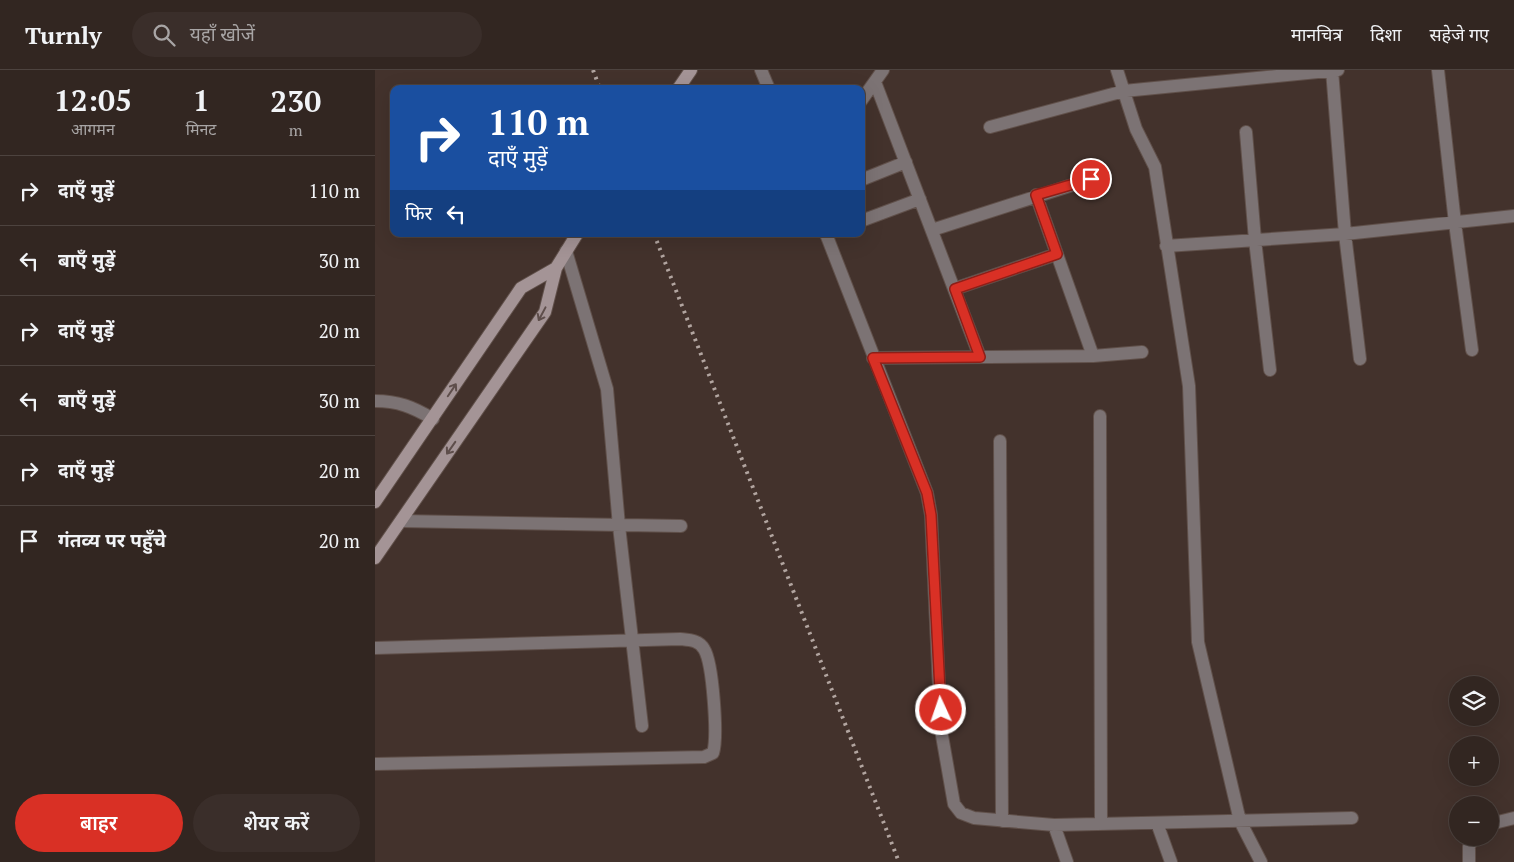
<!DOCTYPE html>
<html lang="hi">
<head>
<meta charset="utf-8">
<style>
  body { margin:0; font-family:"PT Serif","Noto Sans Devanagari",serif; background:#3a2e2a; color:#f1f3f6; height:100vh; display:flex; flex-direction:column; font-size:19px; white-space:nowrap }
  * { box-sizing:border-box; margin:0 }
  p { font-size:16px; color:#a8a5a5 }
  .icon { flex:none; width:28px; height:28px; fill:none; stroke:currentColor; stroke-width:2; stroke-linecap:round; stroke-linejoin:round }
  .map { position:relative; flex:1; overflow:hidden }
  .sheet { display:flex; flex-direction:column; background:#322621; width:375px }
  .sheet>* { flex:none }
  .hud { position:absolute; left:15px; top:15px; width:475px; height:152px; border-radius:10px; box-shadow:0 5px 20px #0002,0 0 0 1px #4d433f; background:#1a4fa0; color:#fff; overflow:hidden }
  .buttons { position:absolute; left:1074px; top:606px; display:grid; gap:10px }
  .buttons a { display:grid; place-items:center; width:50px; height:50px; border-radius:50%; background:#322621; box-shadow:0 5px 20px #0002,0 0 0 1px #4d433f; font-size:25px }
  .pin { position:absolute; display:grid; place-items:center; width:42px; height:42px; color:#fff; margin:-21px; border:2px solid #fff; border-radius:50%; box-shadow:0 1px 5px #0007 }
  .me { position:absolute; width:55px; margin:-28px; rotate:357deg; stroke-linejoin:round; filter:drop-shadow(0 0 4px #0008) }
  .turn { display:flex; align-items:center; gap:18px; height:105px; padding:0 15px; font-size:22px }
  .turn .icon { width:65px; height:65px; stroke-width:2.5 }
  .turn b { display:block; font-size:35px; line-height:42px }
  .then { display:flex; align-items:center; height:48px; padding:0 15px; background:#0003; gap:10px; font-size:19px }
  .eta { display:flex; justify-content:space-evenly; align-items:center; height:85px; text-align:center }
  .eta b { font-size:30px; font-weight:600; line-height:35px }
  .primary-button { display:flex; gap:10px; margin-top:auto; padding:10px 15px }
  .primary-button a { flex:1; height:58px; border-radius:30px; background:#d93025; color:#fff; font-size:20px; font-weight:600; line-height:58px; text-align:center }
  .primary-button a+a { background:#3a2e2a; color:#f1f3f6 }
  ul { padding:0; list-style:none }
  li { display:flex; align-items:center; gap:15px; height:70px; padding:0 15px; border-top:1px solid #4d433f }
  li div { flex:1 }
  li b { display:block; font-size:19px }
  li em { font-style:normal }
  header { display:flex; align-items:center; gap:30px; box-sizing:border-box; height:70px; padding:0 25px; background:#322621; border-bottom:1px solid #4d433f }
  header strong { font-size:24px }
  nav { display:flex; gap:28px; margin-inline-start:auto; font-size:18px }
  .search { width:350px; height:45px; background:#3a2e2a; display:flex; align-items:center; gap:12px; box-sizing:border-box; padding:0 18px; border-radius:28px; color:#a8a5a5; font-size:19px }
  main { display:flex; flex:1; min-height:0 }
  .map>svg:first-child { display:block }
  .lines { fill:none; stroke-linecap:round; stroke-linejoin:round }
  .street-casing { stroke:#60504a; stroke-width:14 }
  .secondary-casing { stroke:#60504a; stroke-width:14 }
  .street { stroke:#7c7374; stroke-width:12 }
  .secondary { stroke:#a49496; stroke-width:12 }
  .rail { stroke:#b2a5a0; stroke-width:4; stroke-dasharray:2.5 5; stroke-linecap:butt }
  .oneway { stroke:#5e4e4b }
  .route-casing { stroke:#8d1f18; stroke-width:12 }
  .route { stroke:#d93025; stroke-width:9 }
</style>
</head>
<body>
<header>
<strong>Turnly</strong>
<div class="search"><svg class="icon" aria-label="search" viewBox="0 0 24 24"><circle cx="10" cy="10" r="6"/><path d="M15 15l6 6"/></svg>यहाँ खोजें</div>
<nav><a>मानचित्र</a><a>दिशा</a><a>सहेजे गए</a></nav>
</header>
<main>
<section class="sheet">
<div class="eta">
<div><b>12:05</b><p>आगमन</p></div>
<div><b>1</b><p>मिनट</p></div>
<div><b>230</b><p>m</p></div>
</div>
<ul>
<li><svg class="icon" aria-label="right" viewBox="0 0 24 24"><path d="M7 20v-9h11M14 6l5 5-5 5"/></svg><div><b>दाएँ मुड़ें</b></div><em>110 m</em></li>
<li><svg class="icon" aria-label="left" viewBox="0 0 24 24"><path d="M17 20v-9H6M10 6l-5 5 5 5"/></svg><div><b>बाएँ मुड़ें</b></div><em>30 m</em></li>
<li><svg class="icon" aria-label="right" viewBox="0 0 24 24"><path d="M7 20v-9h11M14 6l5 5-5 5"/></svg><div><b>दाएँ मुड़ें</b></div><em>20 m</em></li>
<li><svg class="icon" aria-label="left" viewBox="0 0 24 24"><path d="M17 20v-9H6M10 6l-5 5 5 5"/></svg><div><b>बाएँ मुड़ें</b></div><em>30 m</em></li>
<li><svg class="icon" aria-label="right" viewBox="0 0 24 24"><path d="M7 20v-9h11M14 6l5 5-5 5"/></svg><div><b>दाएँ मुड़ें</b></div><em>20 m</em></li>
<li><svg class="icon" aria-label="arrive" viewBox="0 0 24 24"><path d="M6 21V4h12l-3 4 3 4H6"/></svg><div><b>गंतव्य पर पहुँचे</b></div><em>20 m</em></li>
</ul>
<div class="primary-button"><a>बाहर</a><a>शेयर करें</a></div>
</section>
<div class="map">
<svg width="1139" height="792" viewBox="0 0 1139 792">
  <rect width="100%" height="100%" fill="#43322c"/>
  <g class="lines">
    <g class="street-casing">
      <path id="street" d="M386,0L394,19
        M742,0L761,59L780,97L814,316L823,572L865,751L886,792
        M957,0L970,164L985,289
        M1063,0L1080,153L1097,280
        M500,12L605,287
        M486,31L508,0
        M615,57L749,21L963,0
        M871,62L880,170L895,300
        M486,110L531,92
        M661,125L718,286
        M486,151L545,129
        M557,160L716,109
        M451,164L552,423L556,445L566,660L579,734L586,743L599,748L679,755L977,748
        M791,176L970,164L1139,146
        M191,181L232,319L244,456L267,656
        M579,219L682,184
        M498,288L718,286L767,282
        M0,331C23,331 38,337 58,349
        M725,346L726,754
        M625,371L627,751
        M26,451L306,456
        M0,578L305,569C314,570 324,570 329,579C338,593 343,667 338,683L329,687L0,694
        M782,753L796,792
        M1115,754L1139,748
        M679,755L692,792
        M1094,792V777L1097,768"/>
    </g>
    <g class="secondary-casing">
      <path id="secondary" d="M303,19L316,0
        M0,432L146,218L181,198
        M0,488L170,242L181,198L202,164"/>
    </g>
    <use href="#street" class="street"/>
    <use href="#secondary" class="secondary"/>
    <path class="rail" d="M218,0L225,19
      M279,164L524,792"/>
  </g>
  <defs><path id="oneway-shaft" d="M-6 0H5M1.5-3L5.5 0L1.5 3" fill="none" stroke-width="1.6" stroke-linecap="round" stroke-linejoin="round" transform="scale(1.25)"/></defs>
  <g class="oneway">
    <use href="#oneway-shaft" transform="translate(167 244) rotate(118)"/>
    <use href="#oneway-shaft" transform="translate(77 320) rotate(-56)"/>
    <use href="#oneway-shaft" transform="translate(76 378) rotate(125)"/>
  </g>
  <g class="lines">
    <g class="route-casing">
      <path id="route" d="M566,640L556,445L552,423L498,288L605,287L580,219L682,184L661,125L716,109"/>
    </g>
    <use href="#route" class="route"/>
  </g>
</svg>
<div class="buttons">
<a><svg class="icon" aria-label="layers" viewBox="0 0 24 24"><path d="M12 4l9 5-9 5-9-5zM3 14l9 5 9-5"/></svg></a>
<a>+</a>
<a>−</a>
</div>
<div class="pin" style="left:716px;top:109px;background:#d93025"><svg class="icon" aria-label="arrive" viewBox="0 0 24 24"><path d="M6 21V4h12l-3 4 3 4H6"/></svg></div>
<svg class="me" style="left:566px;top:640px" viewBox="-20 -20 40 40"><circle r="17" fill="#d93025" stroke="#fff" stroke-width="3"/><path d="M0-11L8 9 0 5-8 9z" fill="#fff"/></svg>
<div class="hud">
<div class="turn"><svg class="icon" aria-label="right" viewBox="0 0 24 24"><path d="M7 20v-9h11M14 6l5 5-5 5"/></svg><div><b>110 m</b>दाएँ मुड़ें</div></div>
<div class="then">फिर<svg class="icon" aria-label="left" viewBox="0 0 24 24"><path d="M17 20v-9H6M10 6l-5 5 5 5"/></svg></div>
</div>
</div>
</main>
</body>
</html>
